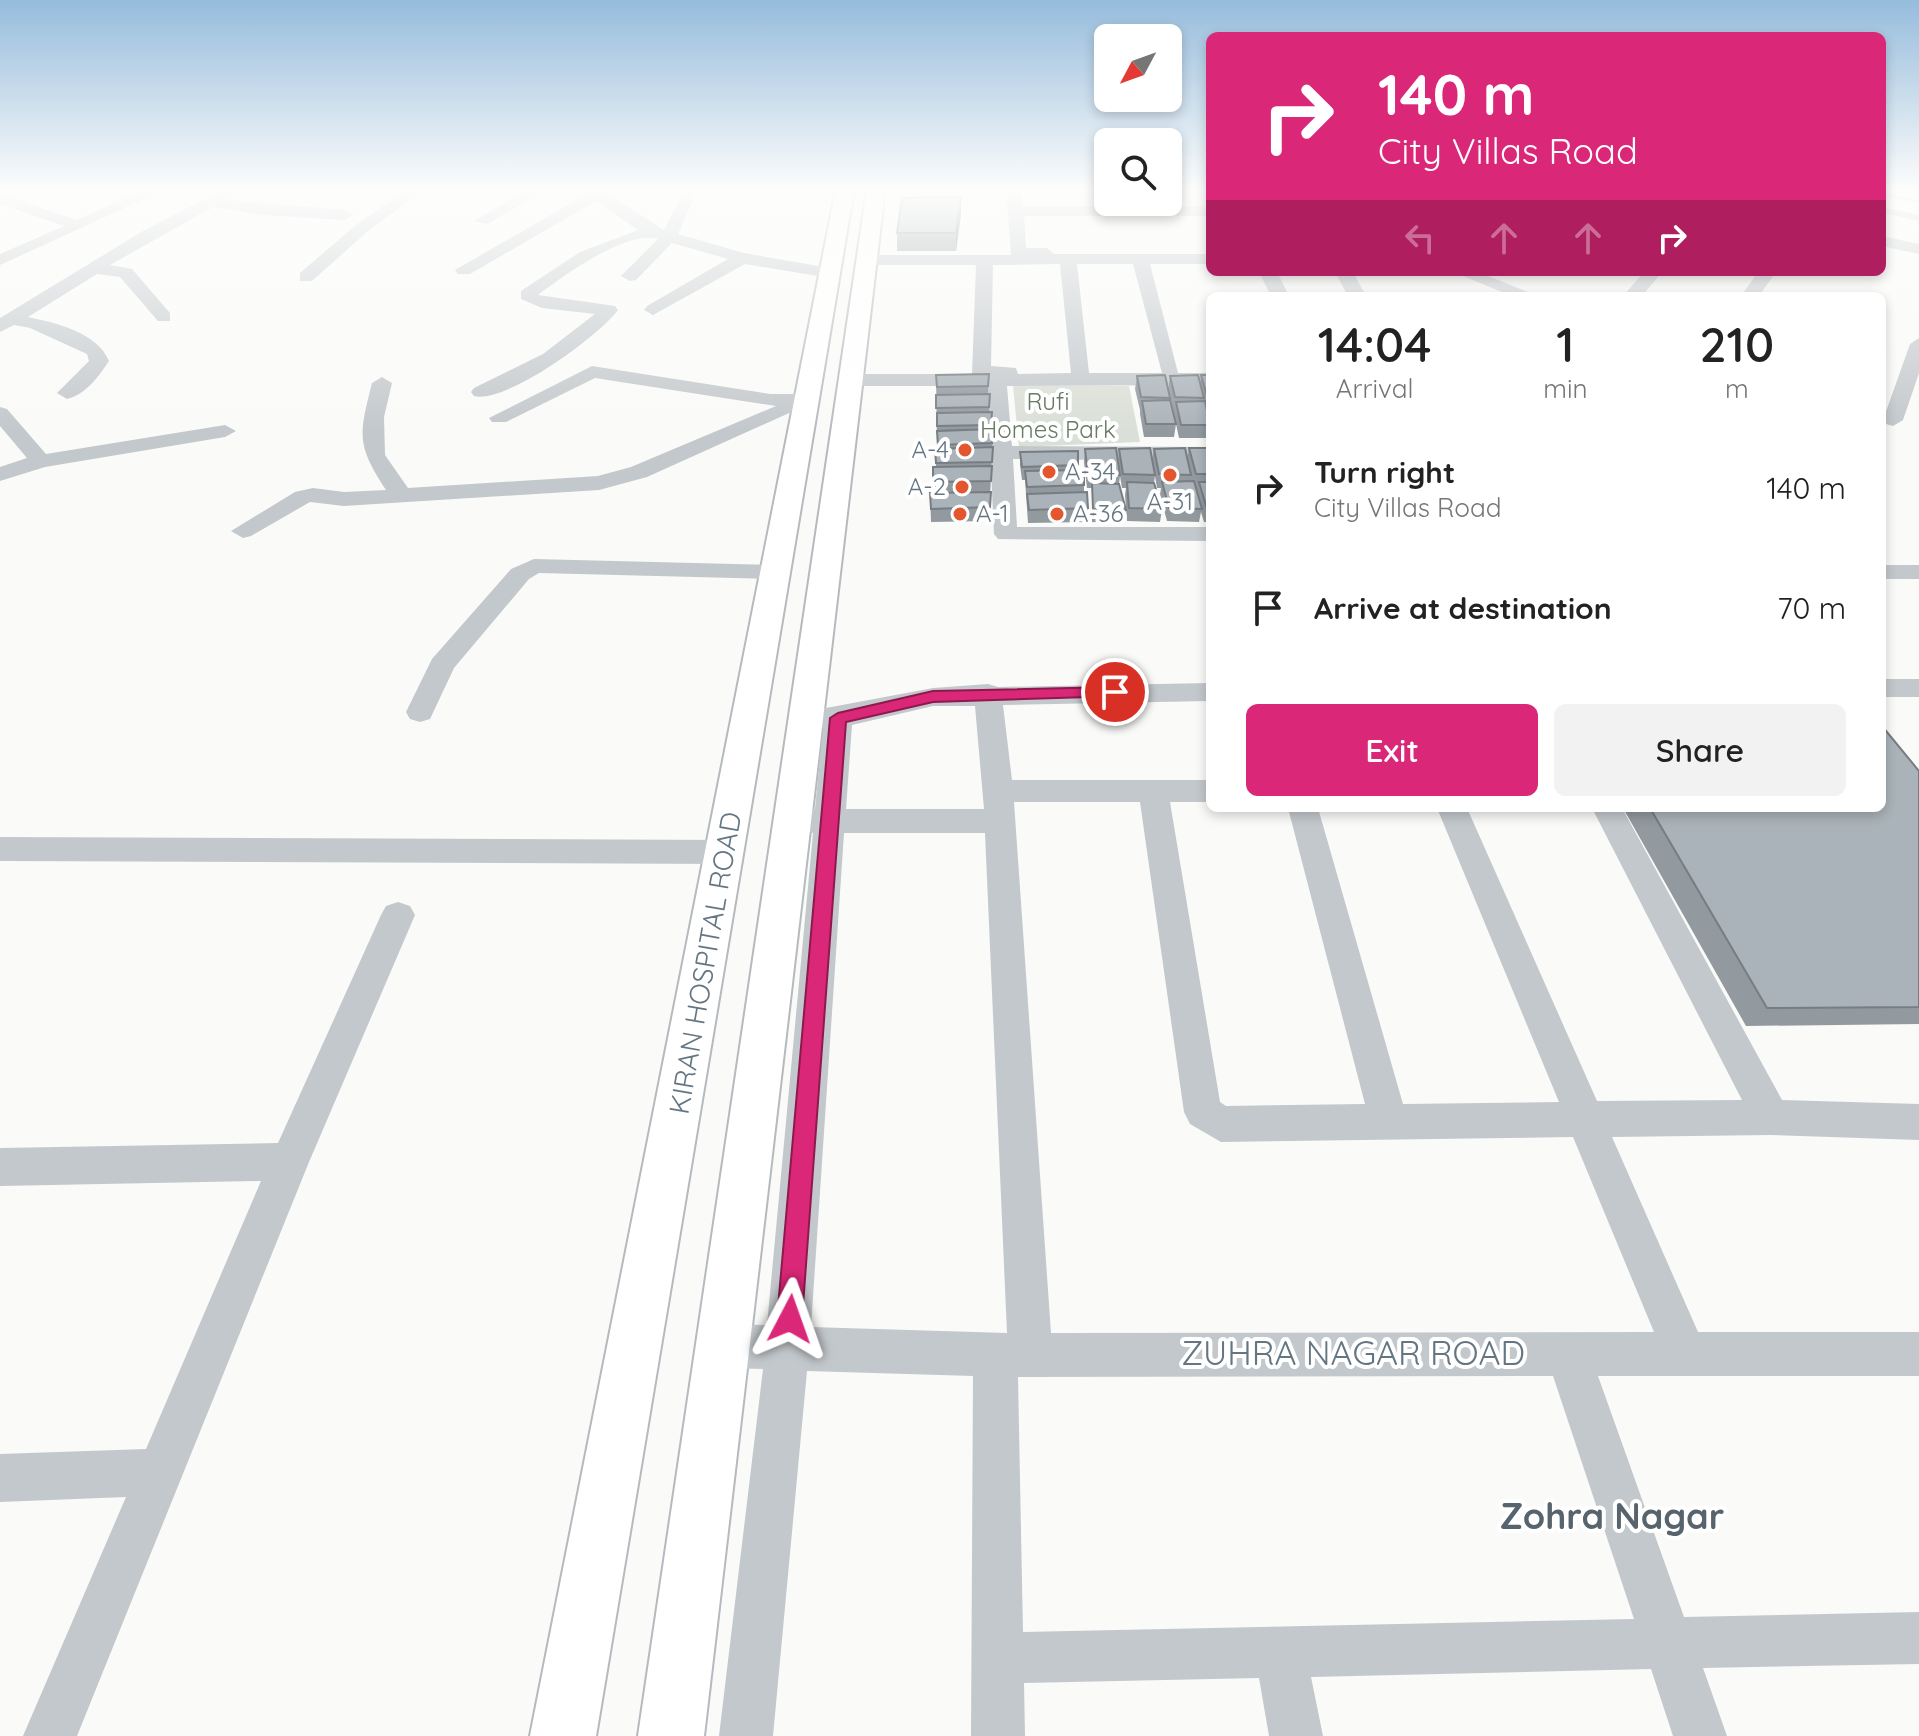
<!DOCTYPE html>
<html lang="en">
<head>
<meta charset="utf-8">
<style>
  body { margin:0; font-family:Quicksand,sans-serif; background:#f2f2f2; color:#222; height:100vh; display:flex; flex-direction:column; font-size:30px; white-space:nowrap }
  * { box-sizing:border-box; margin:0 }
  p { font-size:26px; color:#767676 }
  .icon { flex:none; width:44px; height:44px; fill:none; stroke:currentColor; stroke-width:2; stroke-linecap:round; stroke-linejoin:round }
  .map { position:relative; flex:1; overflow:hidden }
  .panel { position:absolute; left:1206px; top:292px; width:680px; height:520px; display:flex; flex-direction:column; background:#fff; border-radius:12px; box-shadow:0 4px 12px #0003 }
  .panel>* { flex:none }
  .guide { position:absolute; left:1206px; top:32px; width:680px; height:244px; border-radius:12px; box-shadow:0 4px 12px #0003; background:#db2777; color:#fff; overflow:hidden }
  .needle { width:52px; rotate:229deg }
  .tools { position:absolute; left:1094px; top:24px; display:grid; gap:16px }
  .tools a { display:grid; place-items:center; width:88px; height:88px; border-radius:12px; background:#fff; box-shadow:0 4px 12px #0003; font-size:40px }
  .pin { position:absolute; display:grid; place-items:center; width:68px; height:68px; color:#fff; margin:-34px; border:4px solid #fff; border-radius:50%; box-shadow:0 2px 8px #0007 }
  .me { position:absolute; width:88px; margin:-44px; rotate:4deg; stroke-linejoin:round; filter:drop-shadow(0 0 6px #0008) }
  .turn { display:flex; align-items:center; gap:28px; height:168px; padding:0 40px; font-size:36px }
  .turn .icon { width:104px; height:104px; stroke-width:2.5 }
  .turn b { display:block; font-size:56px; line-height:68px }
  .lanes { display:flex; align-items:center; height:76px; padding:0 40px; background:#0003; justify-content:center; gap:40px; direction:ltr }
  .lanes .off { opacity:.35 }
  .eta { display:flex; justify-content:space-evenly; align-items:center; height:136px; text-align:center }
  .eta b { font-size:48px; font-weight:600; line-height:56px }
  .action { display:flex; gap:16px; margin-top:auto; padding:16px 40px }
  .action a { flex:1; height:92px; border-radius:12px; background:#db2777; color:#fff; font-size:32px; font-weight:600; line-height:92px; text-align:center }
  .action a+a { background:#f2f2f2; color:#222 }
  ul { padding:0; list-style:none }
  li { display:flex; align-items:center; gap:24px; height:120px; padding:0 40px }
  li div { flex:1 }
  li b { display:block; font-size:30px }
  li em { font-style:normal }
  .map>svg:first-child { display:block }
  .green { fill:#dadfd7 }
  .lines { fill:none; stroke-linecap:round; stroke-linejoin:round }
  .major-casing { stroke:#b5babe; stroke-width:4 }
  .minor { fill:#c3c8cc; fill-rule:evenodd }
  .major { fill:#fff; fill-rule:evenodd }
  .wall { fill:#929a9f }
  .shaded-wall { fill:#777d82 }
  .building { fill:#aab3b9; stroke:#777d82; stroke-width:2 }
  .route { fill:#db2777; stroke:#8e194d; stroke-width:2 }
  .poi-dot { fill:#e4572e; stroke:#fff; stroke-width:3 }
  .labels { text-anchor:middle; stroke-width:8; stroke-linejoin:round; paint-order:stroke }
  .far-park-label { font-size:24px; fill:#687a64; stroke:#fff }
  .far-poi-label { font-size:24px; fill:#657683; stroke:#fff; text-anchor:start }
  .street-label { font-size:28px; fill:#657683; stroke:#fff }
  .near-street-label { font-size:34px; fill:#657683; stroke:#fff }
  .near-neighbourhood-label { font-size:36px; font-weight:bold; fill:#57646e; stroke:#fff }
</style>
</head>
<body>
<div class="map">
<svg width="1919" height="1736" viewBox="0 0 1919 1736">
  <rect width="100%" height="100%" fill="#fafaf8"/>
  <path class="green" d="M1013,386H1129L1140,442L1019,447Z"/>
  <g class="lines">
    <g class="major-casing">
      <path id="major" d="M836,189H854L596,1736H530Z
        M867,189H885L704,1736H638Z
        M1882,195L1919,203V215L1882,207Z"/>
    </g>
    <path class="minor" d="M146,189H166L0,265V254L64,226L0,204V194L77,220Z
      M224,189H243L226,200L345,210L353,215L345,220L262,215L213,207L110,265L132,269L170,313V321H158L120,277L97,274L28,317C56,323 97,332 109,361C99,376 85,395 67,399L57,393L89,361L87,354L30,328L14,325L0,332V318L5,315L143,231Z
      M408,189H425L368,231L312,281H300V273L356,225Z
      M528,189H547L488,224L474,221Z
      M582,189L605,192L664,230L684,192L682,189H698L678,234L744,253L830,268L839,273L830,278L745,264L653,315L644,310L647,306L728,259L672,243L636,280L630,281L621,276L658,239C626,230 563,276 538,295L615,306L618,310C599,336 506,404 474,396L471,392L474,388L543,354L595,314L542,308L521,299V291L580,252L638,230L596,201L470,274H458L455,270L587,194Z
      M1006,189H1022L1023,206H1210V216H1024L1026,248H1047L1054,254H1210V264H1150L1178,373H1210V385L1007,386L1012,446L1210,447V461L1013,459L1017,527H1210V541L998,539L994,534L987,386H851L841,380L851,374H972L976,265H868L860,260L868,255H1011ZM1060,264L1071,373L1018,374L1016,368L991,366L993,265ZM1077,264H1133L1162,373H1089Z
      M1882,203L1919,211V221L1882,213Z
      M1882,236L1919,244V254L1882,246Z
      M1259,272H1277L1289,296H1271Z
      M1335,272H1353L1366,296H1348Z
      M1453,272H1478L1538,296H1512Z
      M1644,272H1662L1642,296H1623Z
      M1758,272H1776L1759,296H1741Z
      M1919,338V373L1903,420L1893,426L1886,424L1883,420L1910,344Z
      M592,366L770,394H808L818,400L647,477L599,490L344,506L310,502L251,536L243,538L231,531L295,492L313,488L344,492L386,490C356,444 359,435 372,383L382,377L392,383L384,417L385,455L408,488L598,476L631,467L776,406L595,378L506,422H492L489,418Z
      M0,407L7,409L46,454L225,425L236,431L225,437L45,467L0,481V467L27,458L0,426Z
      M534,559L776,565L788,572L776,579L539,573L529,579L454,668L430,719L420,722L410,719L406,712L432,659L511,569Z
      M1882,565H1919V579H1882Z
      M1882,679H1919V697H1882Z
      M1210,683V701L1003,705L1012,780H1210V802H1170L1220,1102L1226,1106L1365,1104L1288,808H1318L1403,1104L1559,1102L1437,808H1467L1597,1101L1742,1100L1592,808H1622L1782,1100L1919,1104V1140L1771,1135L1612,1137L1698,1332H1919V1376H1598L1684,1617L1919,1612V1664L1703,1668L1727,1736H1673L1651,1669L1311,1677L1323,1736H1269L1259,1678L1024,1683L1025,1736H971L973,1376L807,1371L773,1736H719L763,1369L724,1368L708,1362L702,1346L708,1330L724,1324L767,1325L813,833L799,829L795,821L799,813L815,809L823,728L810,725L806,718L810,711L933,688L988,684L998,687ZM933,706H975L984,809H846L852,725ZM1014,802H1140L1184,1112L1190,1124L1221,1142L1573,1137L1654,1332L1051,1333ZM844,833H985L1007,1333L811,1327ZM1553,1376L1634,1619L1023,1632L1018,1377Z
      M0,837L726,840L737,843L742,852L737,861L726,864L0,861Z
      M398,902L410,906L415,915L309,1162L77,1736H23L126,1497L0,1502V1454L146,1449L261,1181L0,1186V1148L278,1143L381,915L386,906Z"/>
    <use href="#major" class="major"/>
  </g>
  <path class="wall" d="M961,214L956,251H897V233Z
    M989,374L988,394H990L989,412H992L991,430L993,429L989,521L931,522L930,493H934L933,467H936L935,449H937L936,375Z
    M1201,375H1210V430L1208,438H1179L1176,424L1174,437H1144L1140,414V410L1135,389L1137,376L1168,389L1170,376L1200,383Z
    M1189,448H1210V522H1204L1201,512L1199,522L1167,521L1160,495L1161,488H1157L1155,476L1154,483L1162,509L1160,522L1127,521L1125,495L1126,488H1122L1120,476L1119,484L1126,510L1124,523L1092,522V488H1087L1084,462L1085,449L1118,461L1119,449L1152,461L1154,449L1187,460Z
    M1020,452L1078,465V470L1084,485V493L1088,508L1086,522L1028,523L1025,480H1022L1020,465Z
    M1919,771V1024L1746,1026L1623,808H1882Z"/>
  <path class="shaded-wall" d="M961,197V214L956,251V233Z"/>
  <path class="building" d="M961,197L956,233H897L902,198Z
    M989,374L988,386L937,387L936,375Z
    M1165,375L1170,398L1141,397L1137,376Z
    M1198,375L1204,398L1175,397L1170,376Z
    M1201,375H1210V396H1207Z
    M990,394L989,407L936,408V395Z
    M1170,400L1176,424H1146L1142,401Z
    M1205,401L1210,425H1181L1176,402Z
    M992,412L991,425L937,426V413Z
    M993,429L992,443L938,445L937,431Z
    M993,447L992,462L936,463L935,449Z
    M1116,448L1120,475H1088L1085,449Z
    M1150,448L1155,475L1123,474L1119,449Z
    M1185,448L1191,475L1159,474L1154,449Z
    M1189,448H1210V474H1196Z
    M1078,451V465L1022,467L1020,452Z
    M992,466L991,481L933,482V467Z
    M1084,470V485L1027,487L1025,471Z
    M1194,481L1202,509L1169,508L1162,482Z
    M1127,482L1154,483L1162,509L1129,508Z
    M1199,482H1210V509H1207Z
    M1092,483L1119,484L1126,510L1093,509Z
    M991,492L990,507L931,509L930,493Z
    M1087,492L1088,508L1029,510L1027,494Z
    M1882,726L1919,771V1007L1767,1008L1650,808H1882Z"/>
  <linearGradient id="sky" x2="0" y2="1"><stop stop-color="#96bcdc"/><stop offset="0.44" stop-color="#fdfdfc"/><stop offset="1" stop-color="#fdfdfc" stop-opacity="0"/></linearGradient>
  <rect width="1919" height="432" fill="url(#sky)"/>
  <path class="route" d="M1115,687L1121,689V696L933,702L846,722L802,1319L798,1328L790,1332L781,1328L777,1319L830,718L838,713L933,691Z"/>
  <g class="poi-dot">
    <circle cx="965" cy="450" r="8"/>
    <circle cx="1049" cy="472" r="8"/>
    <circle cx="1170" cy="475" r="8"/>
    <circle cx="962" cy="487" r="8"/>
    <circle cx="960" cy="514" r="8"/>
    <circle cx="1057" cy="514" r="8"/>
  </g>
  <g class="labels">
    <g class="far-park-label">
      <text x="1048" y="410">Rufi<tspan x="1048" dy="28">Homes Park</tspan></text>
    </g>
    <g class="far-poi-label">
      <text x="949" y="458" text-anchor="end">A-4</text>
      <text x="1065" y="480">A-34</text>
      <text x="946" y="495" text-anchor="end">A-2</text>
      <text x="1170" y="510" text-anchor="middle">A-31</text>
      <text x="976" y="522">A-1</text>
      <text x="1073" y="522">A-36</text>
    </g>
    <g class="street-label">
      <text transform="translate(705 963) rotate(-80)" y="10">KIRAN HOSPITAL ROAD</text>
    </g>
    <g class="near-street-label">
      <text x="1353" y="1365">ZUHRA NAGAR ROAD</text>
    </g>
    <g class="near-neighbourhood-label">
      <text x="1612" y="1529">Zohra Nagar</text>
    </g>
  </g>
</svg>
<div class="tools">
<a><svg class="needle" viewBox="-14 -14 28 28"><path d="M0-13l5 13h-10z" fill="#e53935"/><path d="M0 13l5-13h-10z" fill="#767676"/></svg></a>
<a><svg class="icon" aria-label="search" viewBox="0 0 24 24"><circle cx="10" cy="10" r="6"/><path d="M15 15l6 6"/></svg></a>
</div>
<div class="pin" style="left:1115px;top:692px;background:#d93025"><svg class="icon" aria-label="arrive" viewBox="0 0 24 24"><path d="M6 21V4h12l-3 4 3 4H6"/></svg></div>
<svg class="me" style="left:790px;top:1319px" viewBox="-20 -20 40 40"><path d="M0-17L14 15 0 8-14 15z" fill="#db2777" stroke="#fff" stroke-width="4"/></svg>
<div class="guide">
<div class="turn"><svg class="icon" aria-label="right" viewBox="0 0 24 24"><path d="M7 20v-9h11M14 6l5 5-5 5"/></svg><div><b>140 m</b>City Villas Road</div></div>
<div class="lanes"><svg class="icon off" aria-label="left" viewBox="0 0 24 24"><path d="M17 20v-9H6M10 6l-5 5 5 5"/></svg><svg class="icon off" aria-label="ahead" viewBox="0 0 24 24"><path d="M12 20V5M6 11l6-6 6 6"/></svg><svg class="icon off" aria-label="ahead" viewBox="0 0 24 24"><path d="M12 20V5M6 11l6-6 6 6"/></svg><svg class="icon" aria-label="right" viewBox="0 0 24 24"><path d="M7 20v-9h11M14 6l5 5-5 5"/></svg></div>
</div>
<section class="panel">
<div class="eta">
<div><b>14:04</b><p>Arrival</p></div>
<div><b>1</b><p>min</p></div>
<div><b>210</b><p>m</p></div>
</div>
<ul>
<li><svg class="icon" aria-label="right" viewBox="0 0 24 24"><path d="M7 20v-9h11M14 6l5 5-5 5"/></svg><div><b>Turn right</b><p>City Villas Road</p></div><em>140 m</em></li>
<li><svg class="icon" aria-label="arrive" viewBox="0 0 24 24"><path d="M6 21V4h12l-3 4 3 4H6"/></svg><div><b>Arrive at destination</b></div><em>70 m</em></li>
</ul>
<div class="action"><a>Exit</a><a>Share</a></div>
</section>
</div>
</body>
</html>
